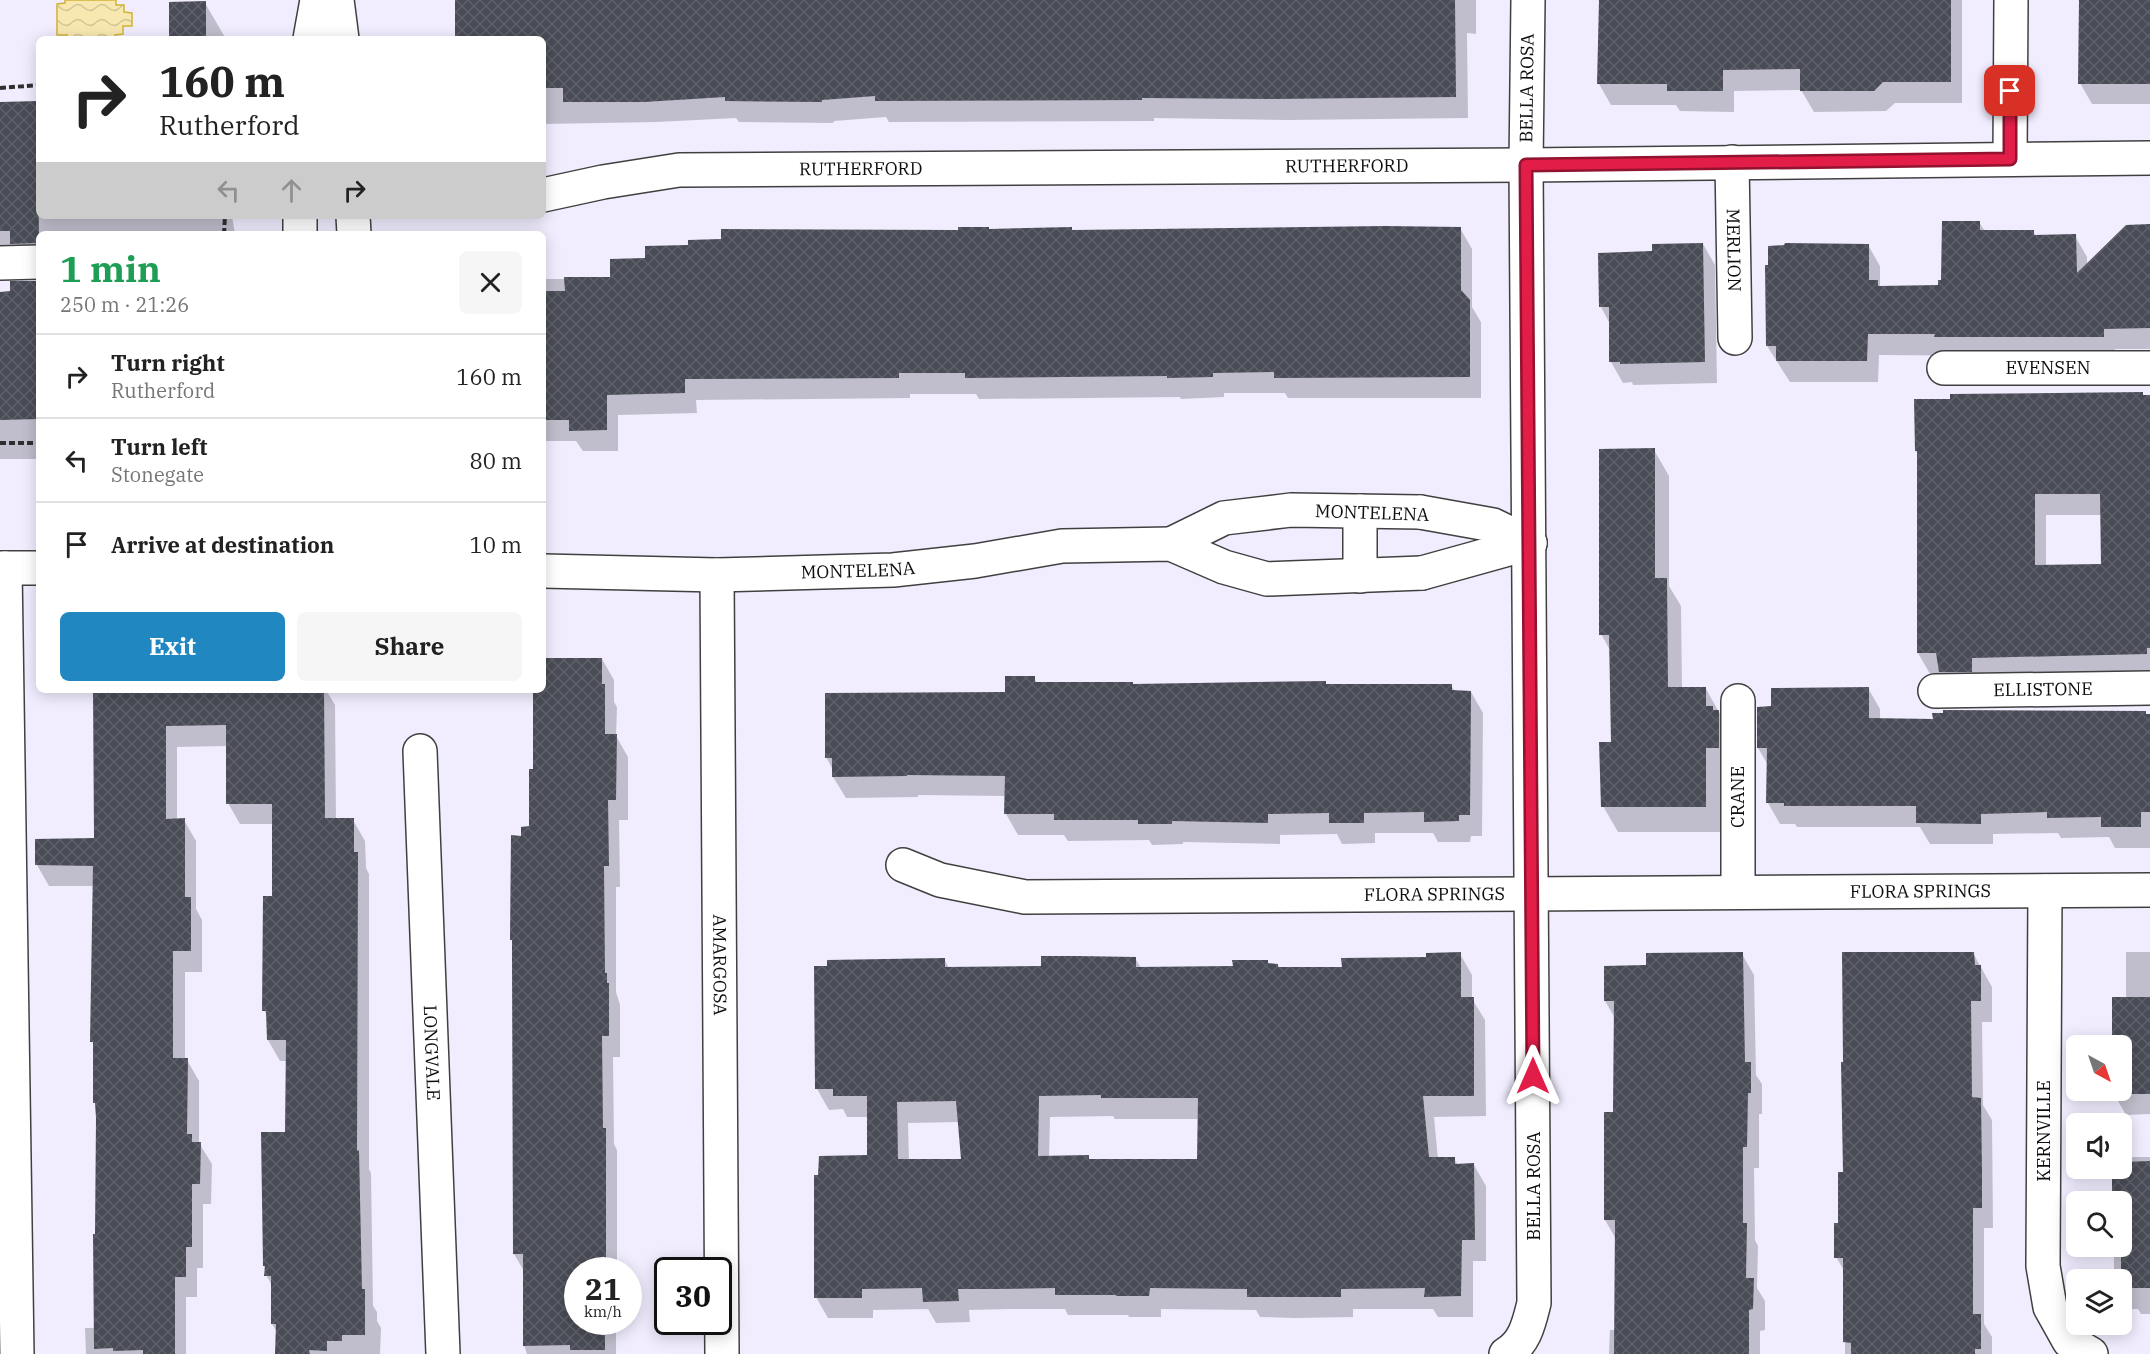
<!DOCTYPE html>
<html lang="en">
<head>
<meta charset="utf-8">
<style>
  body { margin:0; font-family:"IBM Plex Serif",serif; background:#f6f6f6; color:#222; height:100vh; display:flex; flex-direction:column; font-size:22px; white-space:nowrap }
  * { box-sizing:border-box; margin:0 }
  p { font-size:20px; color:#767676 }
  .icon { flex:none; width:33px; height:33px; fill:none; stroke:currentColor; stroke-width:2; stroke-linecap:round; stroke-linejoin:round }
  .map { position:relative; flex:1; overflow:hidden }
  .sheet { position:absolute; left:36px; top:231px; width:510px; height:462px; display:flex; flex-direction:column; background:#fff; border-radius:9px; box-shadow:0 3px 15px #0003 }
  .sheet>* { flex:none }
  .hud { position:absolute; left:36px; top:36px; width:510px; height:183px; border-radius:9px; box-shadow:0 3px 15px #0003; background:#fff; color:#222; overflow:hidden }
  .needle { width:39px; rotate:140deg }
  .buttons { position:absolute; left:2066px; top:1035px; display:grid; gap:12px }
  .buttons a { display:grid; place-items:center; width:66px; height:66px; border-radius:9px; background:#fff; box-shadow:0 3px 15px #0003; font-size:30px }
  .speed { position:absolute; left:564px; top:1257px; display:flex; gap:12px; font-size:30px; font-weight:700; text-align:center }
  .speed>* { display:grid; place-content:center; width:78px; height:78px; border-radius:50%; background:#fff; box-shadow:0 3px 15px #0003; line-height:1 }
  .speed small { font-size:15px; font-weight:400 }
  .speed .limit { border:3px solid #111; border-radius:9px; background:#fff; color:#111 }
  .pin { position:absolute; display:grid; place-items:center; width:51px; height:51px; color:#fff; margin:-26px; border-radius:12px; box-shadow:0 3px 9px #0006 }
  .me { position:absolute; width:66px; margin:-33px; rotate:0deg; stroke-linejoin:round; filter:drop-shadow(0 0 4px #0008) }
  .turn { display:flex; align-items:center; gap:21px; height:126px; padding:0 24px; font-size:27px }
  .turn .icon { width:78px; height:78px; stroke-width:2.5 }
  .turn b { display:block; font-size:42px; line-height:51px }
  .lanes { display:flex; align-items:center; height:57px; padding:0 24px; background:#0003; justify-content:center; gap:30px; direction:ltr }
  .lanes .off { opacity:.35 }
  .round { display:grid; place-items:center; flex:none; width:63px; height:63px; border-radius:9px; background:#f6f6f6 }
  .overview { display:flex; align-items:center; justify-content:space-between; height:102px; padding:0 24px }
  h1 { font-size:36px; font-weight:700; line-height:45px; color:#1e9e55 }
  .button { display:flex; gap:12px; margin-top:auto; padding:12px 24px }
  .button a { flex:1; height:69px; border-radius:9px; background:#2187c1; color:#fff; font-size:24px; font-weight:700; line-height:69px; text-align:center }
  .button a+a { background:#f6f6f6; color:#222 }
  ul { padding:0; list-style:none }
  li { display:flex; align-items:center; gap:18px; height:84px; padding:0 24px; border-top:2px solid #e0e0e0 }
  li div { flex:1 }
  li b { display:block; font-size:22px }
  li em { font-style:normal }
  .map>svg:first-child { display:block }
  .water { fill:url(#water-waves); stroke:#d1b335; stroke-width:1.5 }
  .shadow { fill:#0003; fill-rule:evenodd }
  .building { fill:url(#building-cross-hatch); fill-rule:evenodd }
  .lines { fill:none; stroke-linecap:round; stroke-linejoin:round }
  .minor-casing { stroke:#404040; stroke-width:36 }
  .tertiary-casing { stroke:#404040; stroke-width:36 }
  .path { stroke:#2f2f2f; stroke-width:4; stroke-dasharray:6 3; stroke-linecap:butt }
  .minor { stroke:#fff; stroke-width:33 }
  .tertiary { stroke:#fff; stroke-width:33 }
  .route-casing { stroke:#92132f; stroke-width:15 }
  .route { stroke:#e11d48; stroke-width:10 }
  .labels { text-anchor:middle; stroke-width:6; stroke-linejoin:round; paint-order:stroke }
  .street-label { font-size:18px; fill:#0d0d0d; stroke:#fff }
</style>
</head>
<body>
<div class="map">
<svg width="2150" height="1354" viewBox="0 0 2150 1354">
  <defs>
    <pattern id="water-waves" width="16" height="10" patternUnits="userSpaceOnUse" patternTransform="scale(1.5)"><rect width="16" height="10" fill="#f8e8b0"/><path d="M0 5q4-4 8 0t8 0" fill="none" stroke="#d3c696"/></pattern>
    <pattern id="building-cross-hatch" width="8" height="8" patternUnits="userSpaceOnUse" patternTransform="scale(1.5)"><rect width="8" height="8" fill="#494c56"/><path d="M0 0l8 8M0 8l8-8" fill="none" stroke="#5f6169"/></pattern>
  </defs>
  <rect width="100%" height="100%" fill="#f1edff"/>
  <path class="water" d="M65,0H116V5H124V12L132,13V26H123V34L115,35V39H67V35H57V4L65,3Z"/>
  <path class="shadow" d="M457,0H1476V34L1467,33L1468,118L1288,120L1154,118V121L889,122L886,117L834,121L833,123L739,122L736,118L657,122L543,124V39H457Z
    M1600,0H1962V103H1895L1886,111L1814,112L1801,90L1734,91V112L1680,111L1676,105H1611L1599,84Z
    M2081,0H2150V104H2092L2080,83Z
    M205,3L226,39H171Z
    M0,103H39V216H232L235,234H39V270L0,251Z
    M1979,222L1985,231H2033L2036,236H2075L2087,257V265L2150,226V349H2115V357L1879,355L1878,382H1790L1767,346L1868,245L1880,266V287H1939Z
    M1460,228L1472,249V307L1481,322V398H1288L1285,393H1224V397L1181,399L1180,397L979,399L976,394H910V398L696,400L697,413L618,415V451H583L576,441H543V279H612L646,259L990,231Z
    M1703,244L1715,265L1717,383L1633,385L1632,382L1623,383L1611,362L1610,324L1601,307L1654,253Z
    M39,287V459H0V293Z
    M2142,393L2144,397H2150V675L1952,693L1941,674H1930L1918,653V455L1916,451V401ZM2046,515H2102V565L2046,566Z
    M1654,450L1669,476V586L1681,606L1682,688L1706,689L1733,737V774H1720V832H1618L1603,806L1612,744L1611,652L1601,634Z
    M543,659H602L614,680V702L617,707L616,736L628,757V820H619L620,887H616V992L620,1005V1057H613L614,1144L617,1150V1270H578V1322H616V1354H527L524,1345V1271L514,1254L523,837L531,828L534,770L535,690H543Z
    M1034,678L1037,683L1134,686L1325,682L1327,685H1451L1455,692H1471L1483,713L1482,836H1471L1470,842H1438L1433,833H1375V843L1342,844L1337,834L1280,835V844L1183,842V844L1152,845L1149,840L1068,841L1064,835H1018L1006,814V796L918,795V797L846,798L833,777V770L826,757L1006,693Z
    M1868,688L1880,709V720H1934L2145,712L2147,716H2150V848H2115L2109,837L2061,838L2058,833L1993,834V844H1930L1920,827H1797L1795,824H1780L1768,803V765L1758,748L1773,707Z
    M94,690H326L335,705L336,820H353L365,841L366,868L369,874V1169L371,1173L373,1306L377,1312V1321L381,1328L380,1354H277V1332L272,1324L273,1287L266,1275L264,1265L287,1134V1061H280L268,1040V1017L264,1010L273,898V824H240L228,803V746L177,747V820H184L196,841V909L202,920V972H185V1060H187L199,1081V1143L212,1164L211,1204H203V1268H197V1297H186V1354H86L85,1328H95L97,1107L95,1103L94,1045L92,1041L94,886H49L37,865L96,839Z
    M2126,952H2150V1114L2126,1115L2114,1094L2121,1090L2126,999Z
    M1973,953L1992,987V1022H1982L1983,1105L1992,1120L1993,1228H1984V1324L1992,1337V1354H1845V1272L1836,1257L1844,1173Z
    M1460,954L1472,975V999L1485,1020L1486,1116L1434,1117L1438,1159H1454L1458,1165H1474L1486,1186V1261H1473V1317H1438L1433,1309H1353V1317L1295,1318L1260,1317L1256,1310L1161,1309V1317H1129L1128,1315H1068L1065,1309H1008L969,1310L970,1322L936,1323L928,1309L873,1310V1318H828L816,1297L869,1157V1117H847L843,1109L829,1110L817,1089L944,959L949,968L1043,967L1135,958L1141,968H1234L1269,965H1278L1280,969H1343ZM1113,1116L1115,1119H1199V1161L1090,1160L1088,1157H1049L1050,1117ZM959,1122L962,1160L909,1161L908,1123Z
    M1742,954L1754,975L1756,1075L1762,1084V1114H1759V1168H1754L1755,1240L1758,1246L1757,1288L1765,1301V1330L1760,1331V1354H1609L1610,1330H1616V1239L1605,1220L1615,1114V1018L1605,1001L1648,966Z
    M2132,1157H2150V1314H2141L2138,1309H2127L2121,1299V1280H2114V1246H2121V1163H2132Z"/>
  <path class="building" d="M455,0H1455L1456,97L1275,99L1142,98V100L875,101V96L822,100V102L725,101V97L644,102H563V88H543V39H455Z
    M1599,0H1951V82H1883L1874,91H1800V69L1723,70V91H1667V84H1597Z
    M2079,0H2150V84H2078Z
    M206,1V39H169V2Z
    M38,101L39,243L10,244V231H0V102Z
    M1942,221H1980V230H2034V235L2076,234L2077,273L2126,225L2150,224V328L2104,329V337H1934L1935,334H1868L1867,361H1776V346H1766L1765,265H1768V246L1784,245L1785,243L1869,244V280H1878V286L1938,285V280H1941Z
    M1385,226L1461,227V290L1470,300V377L1274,378V372L1213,373V377L1167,378V376L965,378V373H899V378L685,379V393L607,395V430L569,431V420H543V291H565L564,277H610V259L645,258V246L688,245V240L721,239V229L958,230V227H989V229L1072,227V230Z
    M1703,243L1705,362L1620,364V362H1609V307H1599L1598,253L1652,251V244Z
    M10,281H39V419L0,420V292L10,291Z
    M2143,392V395H2150V648H2147V654L1972,658V672H1939L1936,653H1917V451H1915L1914,399H1950V394ZM2035,494H2100L2101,564L2035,565Z
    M1655,448V578H1667L1668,687H1706V706H1713V710H1719V748H1706V807H1601L1599,742H1611L1609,635H1599V449Z
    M543,658H602V684H605V734H617L616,800H608L609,866H604L605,973H607V983H609V1036H602L603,1128H606V1270H578V1322H605V1350H570V1345L523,1346V1254H513L512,955V940H510L511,835L521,836V827L529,826V769H533V690H543Z
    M1005,676H1035V682H1133V684L1326,681V684H1452V690L1471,691L1470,815H1459V821L1424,822V812L1364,813V823H1329V813L1268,814V823L1172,821V824H1138V820H1054V814H1004L1005,776L907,775V776L832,777V758H825V693L1005,692Z
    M1869,687V718L1933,719L1932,713H1943V710L2146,711V714H2150V812H2141V827H2101V817L2047,818V812L1981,814V824L1916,823V806H1784V803H1766L1767,748H1757V707L1771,706V688Z
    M93,690H324L325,818H354V852H358L357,1151L359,1150L362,1289H365V1335H342V1341H327V1351L309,1350L310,1354H275L276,1324H271V1276H264L265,1266H263L261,1132H285L286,1040H267L266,1011H262L263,896H272V804H226V725L166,726V819L185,818V897H191V951H173V1058H188L187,1134H192V1142H201L200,1184H192V1247H186V1277H175V1354H143V1350L113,1351V1348L94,1349L93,1234H95L96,1118L95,1103H93V1042H90L93,866L35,865V839L94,838Z
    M1461,952V997H1474V1096H1423L1429,1157H1455V1164L1474,1163L1475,1240H1462L1461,1296L1424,1297L1425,1288L1341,1289V1297H1247V1289L1150,1288L1149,1296H1116V1295H1055V1288L996,1289H958L959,1301L923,1302L922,1288L862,1289V1298H814V1175H818L819,1156L867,1155V1096H833V1089H815L814,966H827V960L945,958V967L1041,966V956H1077L1136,957V967L1233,966L1232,960H1268V963L1278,964V967H1342L1341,958L1426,957V953ZM1101,1095V1098H1198L1197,1159H1089V1155L1038,1156L1039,1096ZM956,1101L961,1159H898L897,1102Z
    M1743,952L1745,1062H1751V1093H1748L1747,1147H1743V1223H1747L1746,1278H1754L1753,1309L1749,1310V1354H1614L1615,1220H1604V1112H1613L1614,1001H1604V966L1646,965V953Z
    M1842,952H1974L1975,965H1981V1001H1971L1972,1097L1981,1098L1982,1171V1208H1973V1314H1981V1349H1975V1354H1851V1343L1843,1342V1258H1834V1223H1838V1172H1843L1841,1062H1843Z
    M2112,997H2150V1094H2112V1090H2121V1046H2112Z
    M2150,1161V1288H2121V1202H2112V1168H2121V1162Z"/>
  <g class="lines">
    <g class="minor-casing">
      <g id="minor">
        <path d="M2010,159L2011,0"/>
        <path id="s1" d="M1732,162L1735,338"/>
        <path id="s2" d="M543,195L603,182L679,170L1526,165L2150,158"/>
        <path d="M0,263L39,262"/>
        <path id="s3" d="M1944,368H2150"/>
        <path d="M1420,512L1493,525L1530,543"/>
        <path d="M5,568L17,1354"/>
        <path d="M1422,573L1530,543"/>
        <path id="s4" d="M1935,691L2150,688"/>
        <path id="s5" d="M420,751L443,1354"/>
        <path id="s6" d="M903,865L940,880L1025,897L2150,890"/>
        <path d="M2045,891L2043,1266L2050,1307L2069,1341L2091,1354"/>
        <path d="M1738,892V701"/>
        <path id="s7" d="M1506,1354C1525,1343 1529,1323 1534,1303L1526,165L1528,0"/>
      </g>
    </g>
    <g class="tertiary-casing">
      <g id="tertiary">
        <path d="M337,0L342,39"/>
        <path d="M310,39L317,0"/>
        <path d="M353,216L354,234"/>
        <path d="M300,234V216"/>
        <path d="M1171,544L1224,518L1291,510L1420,512"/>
        <path d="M0,568H39"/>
        <path id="s8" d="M543,571L717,575L893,570L975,561L1062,546L1171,544L1224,567L1267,579L1422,573"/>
        <path id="s9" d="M717,575L722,1354"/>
        <path d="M1360,576V511"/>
      </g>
    </g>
    <path class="path" d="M0,88L39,85
      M224,234L225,216
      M0,443H39"/>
    <use href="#minor" class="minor"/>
    <use href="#tertiary" class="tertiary"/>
  </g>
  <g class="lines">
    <g class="route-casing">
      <path id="route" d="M1533,1076L1526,165L2010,159V91"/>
    </g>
    <use href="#route" class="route"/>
  </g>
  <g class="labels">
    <g class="street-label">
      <text dy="6" stroke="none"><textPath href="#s7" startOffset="1275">BELLA ROSA</textPath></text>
      <text dy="6" stroke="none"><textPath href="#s2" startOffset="806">RUTHERFORD</textPath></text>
      <text dy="6" stroke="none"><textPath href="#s2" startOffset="320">RUTHERFORD</textPath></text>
      <text dy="6" stroke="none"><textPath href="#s1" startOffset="88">MERLION</textPath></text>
      <text dy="6" stroke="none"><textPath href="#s3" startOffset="104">EVENSEN</textPath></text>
      <text transform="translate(1372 513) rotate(2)" y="6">MONTELENA</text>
      <text dy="6" stroke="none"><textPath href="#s8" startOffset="315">MONTELENA</textPath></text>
      <text dy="6" stroke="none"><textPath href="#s4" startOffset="108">ELLISTONE</textPath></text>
      <text transform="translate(1738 797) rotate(-90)" y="6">CRANE</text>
      <text dy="6" stroke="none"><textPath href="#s6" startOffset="1022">FLORA SPRINGS</textPath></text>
      <text dy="6" stroke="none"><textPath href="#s6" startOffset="536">FLORA SPRINGS</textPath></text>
      <text dy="6" stroke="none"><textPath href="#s9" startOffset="390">AMARGOSA</textPath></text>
      <text dy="6" stroke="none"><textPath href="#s5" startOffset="302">LONGVALE</textPath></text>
      <text transform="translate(2044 1131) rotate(-90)" y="6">KERNVILLE</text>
      <text transform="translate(1534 1186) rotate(-90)" y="6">BELLA ROSA</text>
    </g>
  </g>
</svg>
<div class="buttons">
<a><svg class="needle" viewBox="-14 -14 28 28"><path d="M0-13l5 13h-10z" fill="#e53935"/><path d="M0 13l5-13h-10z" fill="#767676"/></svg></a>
<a><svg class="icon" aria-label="sound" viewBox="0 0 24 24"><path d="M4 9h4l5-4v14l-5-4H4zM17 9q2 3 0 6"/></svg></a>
<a><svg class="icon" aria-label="search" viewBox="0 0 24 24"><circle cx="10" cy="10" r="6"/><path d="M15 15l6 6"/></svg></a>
<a><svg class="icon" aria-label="layers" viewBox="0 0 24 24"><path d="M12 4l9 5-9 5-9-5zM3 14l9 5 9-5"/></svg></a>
</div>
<div class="speed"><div>21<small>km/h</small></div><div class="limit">30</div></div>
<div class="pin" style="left:2010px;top:91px;background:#d93025"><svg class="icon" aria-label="arrive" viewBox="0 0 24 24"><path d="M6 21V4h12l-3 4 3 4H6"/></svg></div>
<svg class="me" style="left:1533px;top:1076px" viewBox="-20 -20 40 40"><path d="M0-17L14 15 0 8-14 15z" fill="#e11d48" stroke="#fff" stroke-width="4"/></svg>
<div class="hud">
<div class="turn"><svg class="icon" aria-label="right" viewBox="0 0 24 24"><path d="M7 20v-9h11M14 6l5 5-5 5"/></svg><div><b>160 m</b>Rutherford</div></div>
<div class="lanes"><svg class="icon off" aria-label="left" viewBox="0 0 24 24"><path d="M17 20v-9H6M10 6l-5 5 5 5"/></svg><svg class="icon off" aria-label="ahead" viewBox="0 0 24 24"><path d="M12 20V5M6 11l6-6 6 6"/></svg><svg class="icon" aria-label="right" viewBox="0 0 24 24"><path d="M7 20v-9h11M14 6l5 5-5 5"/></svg></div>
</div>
<section class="sheet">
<div class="overview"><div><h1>1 min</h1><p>250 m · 21:26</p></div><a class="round"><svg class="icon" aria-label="close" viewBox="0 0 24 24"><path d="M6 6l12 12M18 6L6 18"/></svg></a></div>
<ul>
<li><svg class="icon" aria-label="right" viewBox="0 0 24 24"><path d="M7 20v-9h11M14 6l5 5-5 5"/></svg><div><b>Turn right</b><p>Rutherford</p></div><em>160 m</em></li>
<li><svg class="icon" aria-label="left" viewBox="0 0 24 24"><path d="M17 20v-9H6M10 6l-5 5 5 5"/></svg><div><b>Turn left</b><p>Stonegate</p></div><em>80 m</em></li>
<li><svg class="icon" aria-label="arrive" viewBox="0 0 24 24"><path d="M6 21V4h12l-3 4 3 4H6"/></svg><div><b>Arrive at destination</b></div><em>10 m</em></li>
</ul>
<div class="button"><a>Exit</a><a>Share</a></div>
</section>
</div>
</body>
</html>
